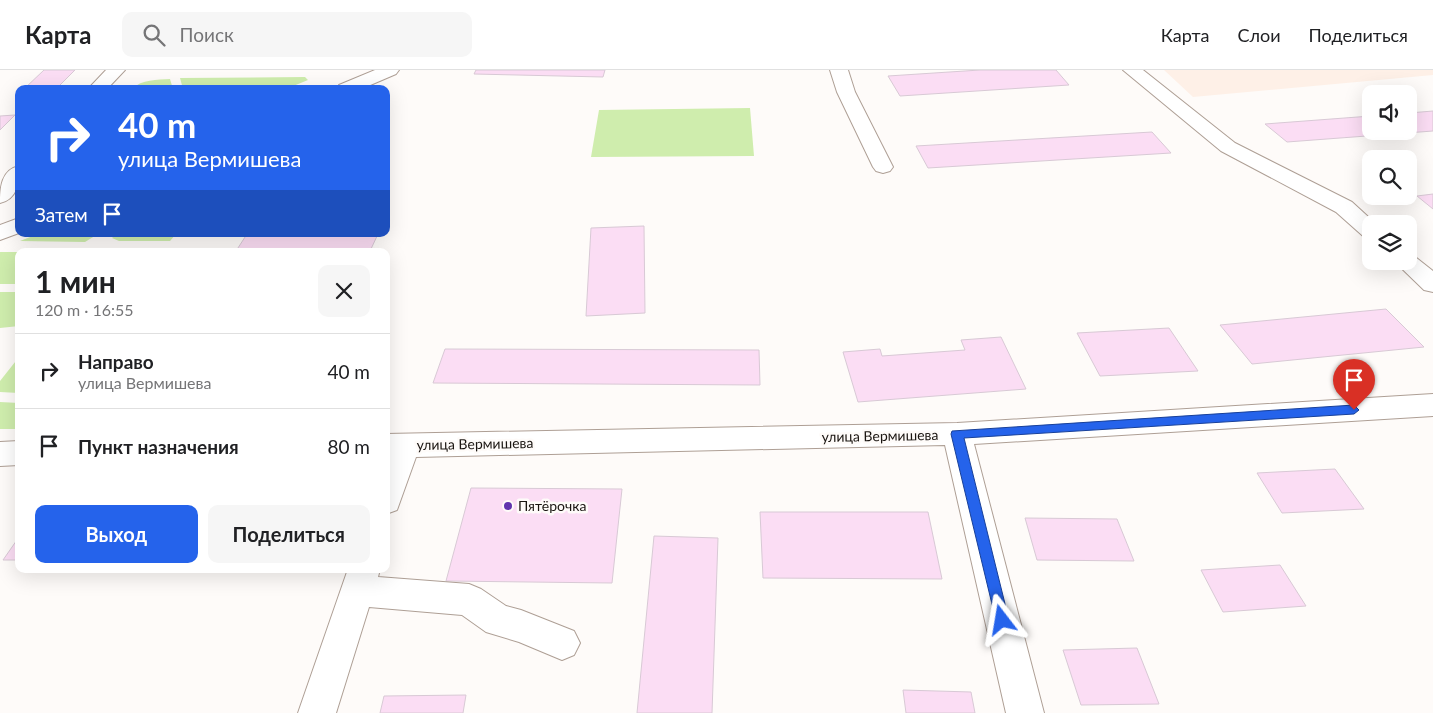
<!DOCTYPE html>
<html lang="ru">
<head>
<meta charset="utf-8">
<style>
  body { margin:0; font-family:Lato,sans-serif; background:#f6f6f6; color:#202124; height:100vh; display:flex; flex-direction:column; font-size:19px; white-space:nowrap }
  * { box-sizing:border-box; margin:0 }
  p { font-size:16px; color:#757577 }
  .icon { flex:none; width:28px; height:28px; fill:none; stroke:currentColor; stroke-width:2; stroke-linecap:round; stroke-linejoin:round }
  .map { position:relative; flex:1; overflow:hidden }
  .side { position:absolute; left:15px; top:178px; width:375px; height:325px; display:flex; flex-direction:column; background:#fff; border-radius:10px; box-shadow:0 5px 20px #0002 }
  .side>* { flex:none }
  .guide { position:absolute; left:15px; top:15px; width:375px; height:152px; border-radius:10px; box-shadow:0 5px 20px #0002; background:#2563eb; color:#fff; overflow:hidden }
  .tools { position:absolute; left:1362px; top:15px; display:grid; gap:10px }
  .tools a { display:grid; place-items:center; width:55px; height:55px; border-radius:10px; background:#fff; box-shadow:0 5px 20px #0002; font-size:25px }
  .pin { position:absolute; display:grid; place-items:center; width:42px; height:42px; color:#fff; margin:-51px -21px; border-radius:50% 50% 50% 0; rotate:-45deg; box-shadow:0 0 5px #0007 }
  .pin .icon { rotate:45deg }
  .me { position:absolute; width:55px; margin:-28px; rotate:346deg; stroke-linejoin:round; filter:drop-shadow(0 0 4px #0008) }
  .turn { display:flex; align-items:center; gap:18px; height:105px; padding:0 20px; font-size:22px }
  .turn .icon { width:65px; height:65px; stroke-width:2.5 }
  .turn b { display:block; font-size:35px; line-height:42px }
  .then { display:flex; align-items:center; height:48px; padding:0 20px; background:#0003; gap:10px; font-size:19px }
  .round { display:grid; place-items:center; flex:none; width:52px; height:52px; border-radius:10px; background:#f6f6f6 }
  .summary { display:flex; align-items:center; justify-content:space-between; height:85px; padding:0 20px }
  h1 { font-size:30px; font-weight:700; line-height:38px }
  .action { display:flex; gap:10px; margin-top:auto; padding:10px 20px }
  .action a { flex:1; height:58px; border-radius:10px; background:#2563eb; color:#fff; font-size:20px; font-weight:700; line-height:58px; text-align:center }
  .action a+a { background:#f6f6f6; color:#202124 }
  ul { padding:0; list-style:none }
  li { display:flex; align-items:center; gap:15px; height:75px; padding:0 20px; border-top:1px solid #e0e0e0 }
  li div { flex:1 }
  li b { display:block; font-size:19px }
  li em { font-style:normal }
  header { display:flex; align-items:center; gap:30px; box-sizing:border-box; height:70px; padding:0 25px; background:#fff; border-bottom:1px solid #e0e0e0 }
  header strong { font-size:24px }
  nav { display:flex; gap:28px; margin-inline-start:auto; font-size:18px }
  .search { width:350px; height:45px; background:#f6f6f6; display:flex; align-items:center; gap:12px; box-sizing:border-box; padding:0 18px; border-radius:10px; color:#757577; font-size:19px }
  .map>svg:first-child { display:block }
  .built { fill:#fef0e7 }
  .green { fill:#cfedad }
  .building { fill:#fbddf4; stroke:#d8c9d5 }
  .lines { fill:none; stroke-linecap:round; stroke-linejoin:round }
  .minor-casing { stroke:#ae9f95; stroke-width:2 }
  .minor { fill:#fff; fill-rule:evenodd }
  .route { fill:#2563eb; stroke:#184099 }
  .poi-dot { fill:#6135ad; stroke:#fefbf9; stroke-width:2 }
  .labels { text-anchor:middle; stroke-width:5; stroke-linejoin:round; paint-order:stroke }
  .street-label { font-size:14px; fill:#1a1511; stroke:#fefbf9 }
  .poi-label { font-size:14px; fill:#1a1511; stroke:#fefbf9; text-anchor:start }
</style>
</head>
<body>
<header>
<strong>Карта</strong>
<div class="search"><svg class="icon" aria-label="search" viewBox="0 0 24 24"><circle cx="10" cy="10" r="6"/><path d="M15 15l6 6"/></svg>Поиск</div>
<nav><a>Карта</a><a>Слои</a><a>Поделиться</a></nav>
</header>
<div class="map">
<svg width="1433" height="643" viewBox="0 0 1433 643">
  <rect width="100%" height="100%" fill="#fefbf9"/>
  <path class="built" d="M1164,0H1433V5L1193,27Z"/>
  <path class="green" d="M305,7L308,10L286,19H183L180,8Z
    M170,9L173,19H132C142,9 157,10 170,9Z
    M750,38L754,86L591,87L599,40Z
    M38,164H98L85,172L20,171Z
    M116,164H176L170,171H119L112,168Z
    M0,182H19V214H0Z
    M0,222H19V256L0,258Z
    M19,287V323L0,322V311Z
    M0,332L19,333V359H0Z"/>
  <path class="building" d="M44,0H75L56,19H24Z
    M476,0H605L603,7L474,4Z
    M980,0H1056L1069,15L900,26L888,6Z
    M1433,41V61L1287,72L1265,54L1371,46V61H1409V43Z
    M15,45L0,60V46Z
    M1152,62L1171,83L928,98L916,76Z
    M1433,124V139L1417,126Z
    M644,156L645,243L586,246L591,158Z
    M247,164H378L370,181H236Z
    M1386,239L1424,277L1252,294L1220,255Z
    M1169,258L1198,301L1100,306L1077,263Z
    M1001,267L1026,319L858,332L843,282L880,279L882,286L965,280L961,270Z
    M445,279L759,280L760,315L433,313Z
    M1335,399L1364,439L1282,443L1257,403Z
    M471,418L622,419L612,513L446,511Z
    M760,442H928L942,509L763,508Z
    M1025,448L1117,449L1134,491L1037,490Z
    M654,466L718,468L712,643H637Z
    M19,467V490H3Z
    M1280,495L1306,536L1223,542L1201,500Z
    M1137,578L1159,634L1081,635L1063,580Z
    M903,620L971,622L975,643H906Z
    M466,625L463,643H380L384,626Z"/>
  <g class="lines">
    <g class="minor-casing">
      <path id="minor" d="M106,0H125L107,19H88Z
        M375,0H399L396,4L361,19H336L339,15Z
        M830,0H848L855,22L893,97L890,101L883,103L876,101L873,97L837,22Z
        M1123,0H1143L1235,73L1352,132L1376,154H1371V168L1363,166L1336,142L1221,81Z
        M19,96C19,112 18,129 0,133C0,118 1,100 19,96Z
        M19,148V163L0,170V155Z
        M1409,184L1414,186L1433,201V222L1424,220L1394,191H1409Z
        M1433,324V346L974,374L1044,643H1006L945,375L416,387L397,440L386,444V364L957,353Z
        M19,371V395L0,396V372Z
        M348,499H380L378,507L469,514L481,519L506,536L521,540L574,561L580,573L574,585L562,590L519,572L486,562L462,545L369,537L336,643H298Z"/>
    </g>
    <use href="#minor" class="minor"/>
  </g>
  <path class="route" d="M1354,335L1359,340L1354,344L964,368L1009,550L1007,555L1002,557L997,555L951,364L952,361Z"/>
  <circle class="poi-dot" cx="508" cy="436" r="5"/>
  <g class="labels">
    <g class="street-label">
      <text transform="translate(880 366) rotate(-1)" y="5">улица Вермишева</text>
      <text transform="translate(475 374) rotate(-1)" y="5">улица Вермишева</text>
    </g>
    <g class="poi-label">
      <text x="518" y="441">Пятёрочка</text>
    </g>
  </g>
</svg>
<div class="tools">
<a><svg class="icon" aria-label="sound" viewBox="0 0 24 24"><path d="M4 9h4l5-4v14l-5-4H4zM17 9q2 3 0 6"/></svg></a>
<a><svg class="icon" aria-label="search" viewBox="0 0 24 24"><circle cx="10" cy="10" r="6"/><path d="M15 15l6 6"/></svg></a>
<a><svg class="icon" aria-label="layers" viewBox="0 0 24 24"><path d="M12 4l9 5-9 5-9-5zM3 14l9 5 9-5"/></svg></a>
</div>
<div class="pin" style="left:1354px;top:340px;background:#d93025"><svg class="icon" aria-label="arrive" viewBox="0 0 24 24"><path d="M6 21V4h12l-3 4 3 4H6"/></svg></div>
<svg class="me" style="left:1002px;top:550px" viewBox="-20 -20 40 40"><path d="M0-17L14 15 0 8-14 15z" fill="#2563eb" stroke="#fff" stroke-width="4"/></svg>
<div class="guide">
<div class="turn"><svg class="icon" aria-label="right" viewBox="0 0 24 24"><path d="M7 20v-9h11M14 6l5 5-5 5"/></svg><div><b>40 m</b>улица Вермишева</div></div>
<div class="then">Затем<svg class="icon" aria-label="arrive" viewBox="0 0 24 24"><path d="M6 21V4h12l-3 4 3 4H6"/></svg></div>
</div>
<section class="side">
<div class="summary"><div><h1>1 мин</h1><p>120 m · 16:55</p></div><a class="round"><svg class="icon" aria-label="close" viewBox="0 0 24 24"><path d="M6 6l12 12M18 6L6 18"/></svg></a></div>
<ul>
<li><svg class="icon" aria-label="right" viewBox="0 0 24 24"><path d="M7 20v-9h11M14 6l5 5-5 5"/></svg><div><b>Направо</b><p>улица Вермишева</p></div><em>40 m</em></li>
<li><svg class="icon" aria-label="arrive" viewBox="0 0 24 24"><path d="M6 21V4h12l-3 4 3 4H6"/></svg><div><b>Пункт назначения</b></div><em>80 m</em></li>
</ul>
<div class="action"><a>Выход</a><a>Поделиться</a></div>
</section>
</div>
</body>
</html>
